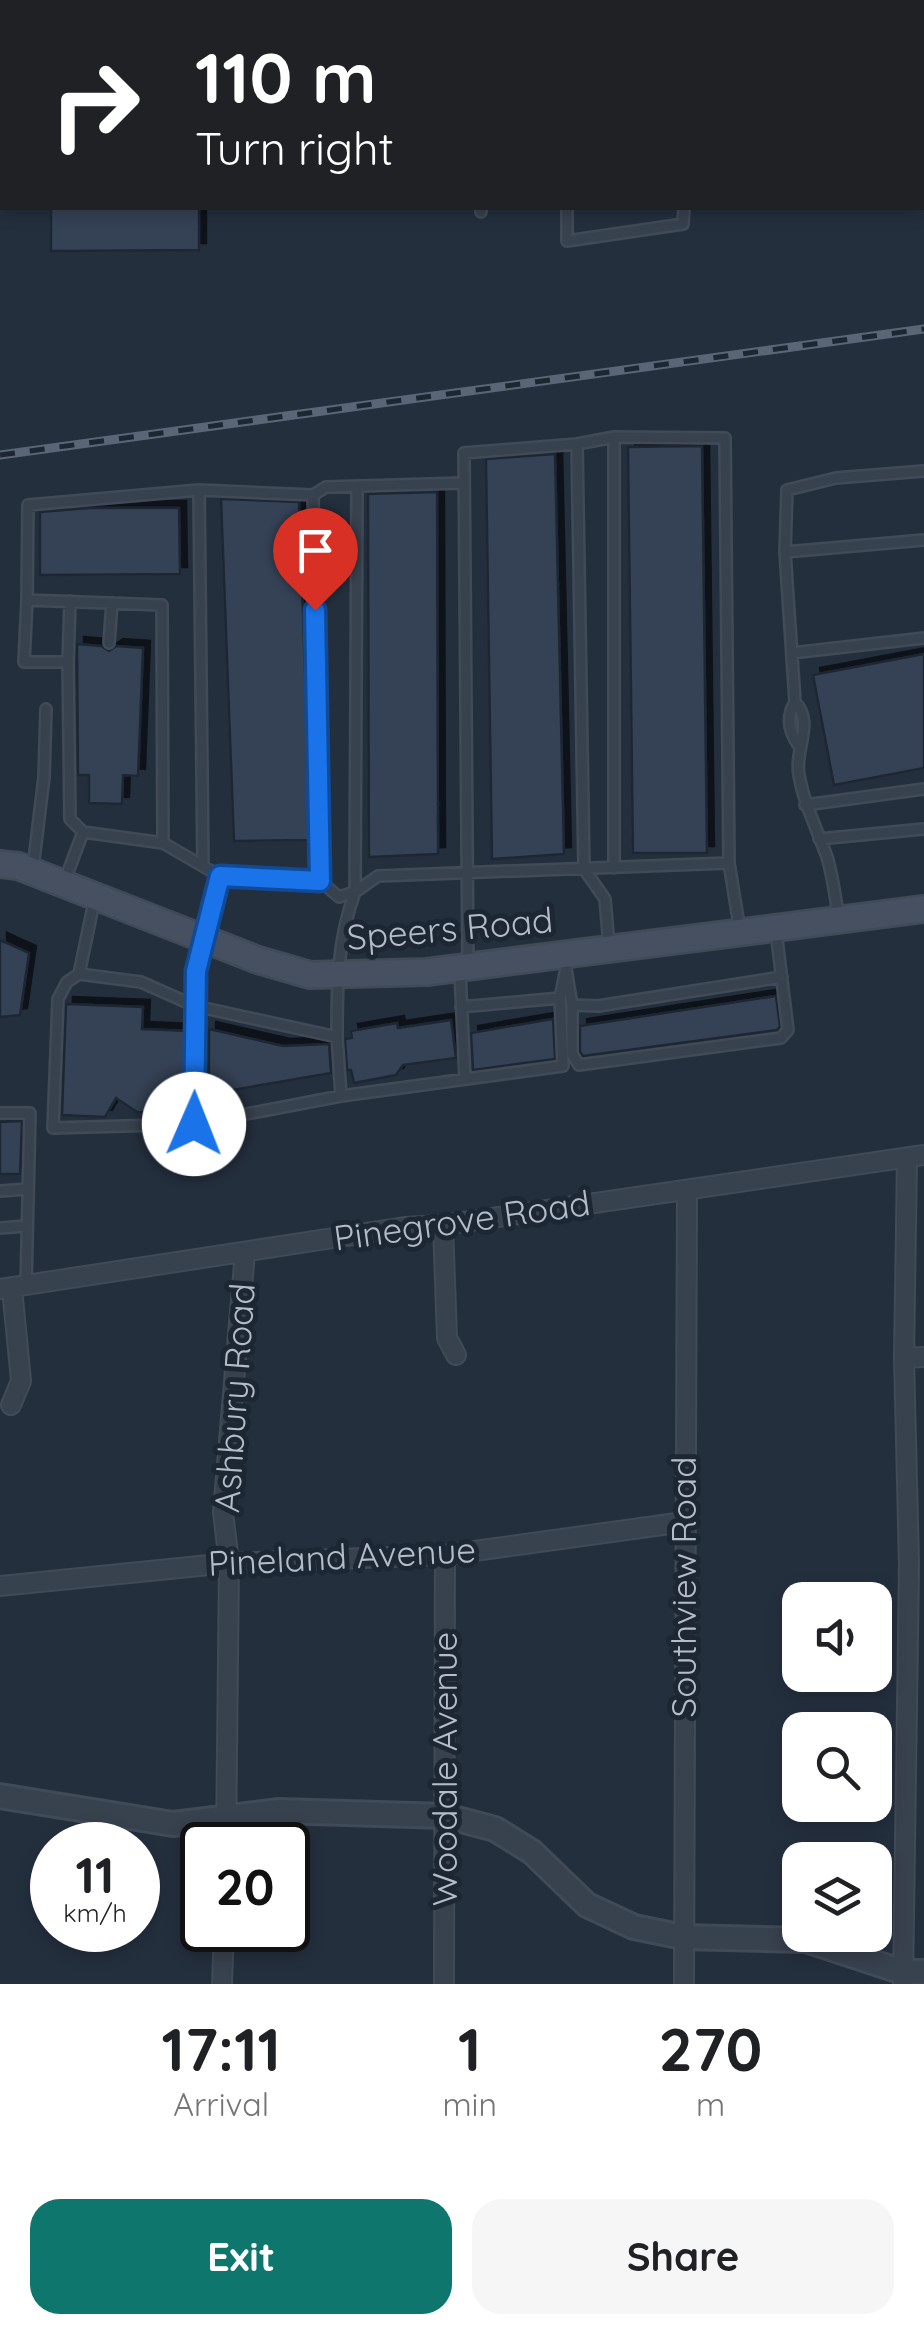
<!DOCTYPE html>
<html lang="en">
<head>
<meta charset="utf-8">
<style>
  body { margin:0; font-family:Quicksand,sans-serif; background:#f6f6f6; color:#202124; height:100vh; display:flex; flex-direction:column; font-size:38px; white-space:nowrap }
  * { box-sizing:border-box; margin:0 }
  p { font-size:32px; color:#757577 }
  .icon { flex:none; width:55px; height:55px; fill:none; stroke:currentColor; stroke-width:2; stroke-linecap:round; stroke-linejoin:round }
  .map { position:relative; height:1984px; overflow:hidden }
  .side { display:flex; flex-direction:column; background:#fff; flex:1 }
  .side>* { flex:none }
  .guide { position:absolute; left:0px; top:0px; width:925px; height:210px; box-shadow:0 5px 15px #0003; background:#202124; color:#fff; overflow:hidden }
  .tools { position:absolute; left:782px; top:1582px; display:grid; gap:20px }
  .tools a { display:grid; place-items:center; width:110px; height:110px; border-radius:20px; background:#fff; box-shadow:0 5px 15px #0003; font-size:50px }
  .speed { position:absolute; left:30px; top:1822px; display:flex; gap:20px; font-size:50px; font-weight:700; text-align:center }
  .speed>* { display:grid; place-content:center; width:130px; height:130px; border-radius:50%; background:#fff; box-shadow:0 5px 15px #0003; line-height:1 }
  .speed small { font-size:25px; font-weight:400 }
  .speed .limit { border:5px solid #111; border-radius:15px; background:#fff; color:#111 }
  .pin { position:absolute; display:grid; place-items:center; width:85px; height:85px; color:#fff; margin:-102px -42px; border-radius:50% 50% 50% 0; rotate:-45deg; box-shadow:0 0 10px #0007 }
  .pin .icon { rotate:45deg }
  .me { position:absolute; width:110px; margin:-55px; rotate:1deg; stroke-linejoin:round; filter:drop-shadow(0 0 8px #0008) }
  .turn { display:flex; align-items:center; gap:35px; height:210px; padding:0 30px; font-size:45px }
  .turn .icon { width:130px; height:130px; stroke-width:2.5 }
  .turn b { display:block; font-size:70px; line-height:85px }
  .eta { display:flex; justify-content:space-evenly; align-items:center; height:170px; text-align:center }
  .eta b { font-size:60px; font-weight:800; line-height:70px }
  .action { display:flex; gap:20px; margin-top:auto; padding:20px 30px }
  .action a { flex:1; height:115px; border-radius:30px; background:#0f766e; color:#fff; font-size:40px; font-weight:800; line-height:115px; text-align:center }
  .action a+a { background:#f6f6f6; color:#202124 }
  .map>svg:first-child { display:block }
  .building { fill:#364354; stroke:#1f2835; stroke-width:2.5; filter:url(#shadow) }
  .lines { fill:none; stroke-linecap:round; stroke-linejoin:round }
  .service-casing { stroke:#414a57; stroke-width:14 }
  .minor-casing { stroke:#414a57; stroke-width:22 }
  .tertiary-casing { stroke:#414a57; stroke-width:28 }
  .secondary-casing { stroke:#414a57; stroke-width:30 }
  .service { stroke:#38414e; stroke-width:9 }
  .minor { stroke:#38414e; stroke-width:18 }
  .tertiary { stroke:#38414e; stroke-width:22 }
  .secondary { stroke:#465061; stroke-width:25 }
  .rail-casing { stroke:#5a6575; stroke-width:9 }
  .rail { stroke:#1d2633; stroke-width:5; stroke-dasharray:15; stroke-linecap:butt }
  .route-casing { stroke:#114b97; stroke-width:25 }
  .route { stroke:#1a73e8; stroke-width:18 }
  .labels { text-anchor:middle; stroke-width:10; stroke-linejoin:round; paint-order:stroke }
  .street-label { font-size:35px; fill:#b4bcc9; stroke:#1d2633 }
</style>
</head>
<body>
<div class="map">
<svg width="924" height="1984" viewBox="0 0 924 1984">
  <defs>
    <filter id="shadow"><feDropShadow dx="7" dy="-7" stdDeviation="0" flood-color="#0009"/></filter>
  </defs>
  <rect width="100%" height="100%" fill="#242f3e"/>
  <path class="building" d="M51,208H199V250L51,251Z
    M702,446L707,853H633L628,447Z
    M555,454L564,854L492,859L486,459Z
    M437,492L438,854L369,857L368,494Z
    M221,499L299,502L311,840L234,841Z
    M89,508H179L180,574L40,575V512Z
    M77,644L101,646L109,651L116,646L143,648L138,776L123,775L122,804L89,803V775H78Z
    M924,654V768L834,785L813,675Z
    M0,940L29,953L20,1015L0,1017Z
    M776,996L780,1027L777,1030L583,1056L580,1052V1026Z
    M66,1004L143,1007L142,1029L187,1031L184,1114L137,1112L116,1098L105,1117L62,1115Z
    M553,1019L555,1059L473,1070L471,1033Z
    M451,1020L456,1058L403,1065L396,1075L354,1083L351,1070H347L345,1039L352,1038L351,1031L397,1023L398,1028Z
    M209,1029L283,1046L329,1044L331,1073L209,1094Z
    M22,1121L20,1174H0V1122Z"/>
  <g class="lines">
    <g class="service-casing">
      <path id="service" d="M481,0V2
        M746,0V2
        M868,0V2
        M669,2V0
        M922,119H924
        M481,208V212
        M567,208V241L683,224L684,208
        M614,437V868
        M577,444L614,437L725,438L729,863L740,931
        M357,486L355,892L378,876L729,863
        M199,490L203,866
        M313,495L320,881L339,897L355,892
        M785,552L924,540
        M27,600L24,662H68L70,601
        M109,643L112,603
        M792,653L924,638
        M68,662L70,819L83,832
        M795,702C815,723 794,749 799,775C804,804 817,829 827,857C833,876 835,898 839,918
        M799,746C789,732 786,717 795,702L785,552L787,490L836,478L924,471
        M805,805L924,789
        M819,839L924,829
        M163,843L220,876
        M33,868L44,777L46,709
        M65,880L83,832L163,843L162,605L27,600L28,505L199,490L313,495L326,487L464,483
        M95,897L79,974L141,982L195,1006L337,1037L341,1096L194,1124
        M468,965L464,453L577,444L584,869L605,899L609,946
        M566,969L572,1005V1054L579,1065L781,1038L788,1030L776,931
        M460,972L465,1079
        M79,974L67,982L58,999L53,1128L194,1124L197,971L220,876L320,881
        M572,1005L598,1006L782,977
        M461,1007L560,998
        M337,1037C337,986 337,941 355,892
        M341,1096L563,1066L560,998L565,973
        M0,1113H30L26,1286
        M0,1191L27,1189
        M0,1228L26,1226"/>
    </g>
    <g class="minor-casing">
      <path id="minor" d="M924,0V78
        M443,1225L447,1338L456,1355
        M0,1289L405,1227L443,1225L924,1155
        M904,1358L924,1357
        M11,1405L21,1381L12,1288
        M0,1586L229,1563L445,1555L684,1522
        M226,1845L229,1563L223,1512L245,1252
        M222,1984L224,1930
        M444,1984L445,1555
        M684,1984L687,1190
        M903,1984L909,1565L904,1358L907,1158"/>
    </g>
    <g class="tertiary-casing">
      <path id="tertiary" d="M0,1796L173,1824L279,1811L446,1816L495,1829L532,1852L587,1905L634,1927L683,1937L806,1940L903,1972H924"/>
    </g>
    <g class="secondary-casing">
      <path id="secondary" d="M0,864L18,866L258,960L310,975L427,972L924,909"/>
    </g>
    <use href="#service" class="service"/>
    <use href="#minor" class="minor"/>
    <use href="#tertiary" class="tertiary"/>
    <use href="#secondary" class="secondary"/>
    <g class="rail-casing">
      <path id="rail" d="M0,455L924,329"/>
    </g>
    <use href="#rail" class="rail"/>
  </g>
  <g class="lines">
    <g class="route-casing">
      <path id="route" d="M194,1124L196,971L220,876L320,881L315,610"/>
    </g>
    <use href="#route" class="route"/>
  </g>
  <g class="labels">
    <g class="street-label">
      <text transform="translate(450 929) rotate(-5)" y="12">Speers Road</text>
      <text transform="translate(462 1221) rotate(-8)" y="12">Pinegrove Road</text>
      <text transform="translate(235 1398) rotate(-86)" y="12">Ashbury Road</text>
      <text transform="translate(342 1557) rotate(-3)" y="12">Pineland Avenue</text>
      <text transform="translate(684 1587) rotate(-90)" y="12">Southview Road</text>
      <text transform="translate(445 1769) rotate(-90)" y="12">Woodale Avenue</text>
    </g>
  </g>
</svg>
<div class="tools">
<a><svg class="icon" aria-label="sound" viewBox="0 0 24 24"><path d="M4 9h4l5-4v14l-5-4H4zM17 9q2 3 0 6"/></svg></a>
<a><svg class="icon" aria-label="search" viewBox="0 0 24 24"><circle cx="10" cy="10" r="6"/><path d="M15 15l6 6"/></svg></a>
<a><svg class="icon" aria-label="layers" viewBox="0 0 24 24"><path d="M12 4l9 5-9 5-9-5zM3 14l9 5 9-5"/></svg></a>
</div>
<div class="speed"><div>11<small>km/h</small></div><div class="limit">20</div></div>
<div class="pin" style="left:315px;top:610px;background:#d93025"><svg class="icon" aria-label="arrive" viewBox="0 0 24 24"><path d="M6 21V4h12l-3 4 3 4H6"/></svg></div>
<svg class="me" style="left:194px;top:1124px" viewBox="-20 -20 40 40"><circle r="19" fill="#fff"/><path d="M0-13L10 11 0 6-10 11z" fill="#1a73e8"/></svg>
<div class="guide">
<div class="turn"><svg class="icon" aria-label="right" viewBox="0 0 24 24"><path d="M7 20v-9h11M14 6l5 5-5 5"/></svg><div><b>110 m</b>Turn right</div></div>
</div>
</div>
<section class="side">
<div class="eta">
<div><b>17:11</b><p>Arrival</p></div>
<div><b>1</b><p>min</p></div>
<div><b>270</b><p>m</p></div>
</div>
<div class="action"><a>Exit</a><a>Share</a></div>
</section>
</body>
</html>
